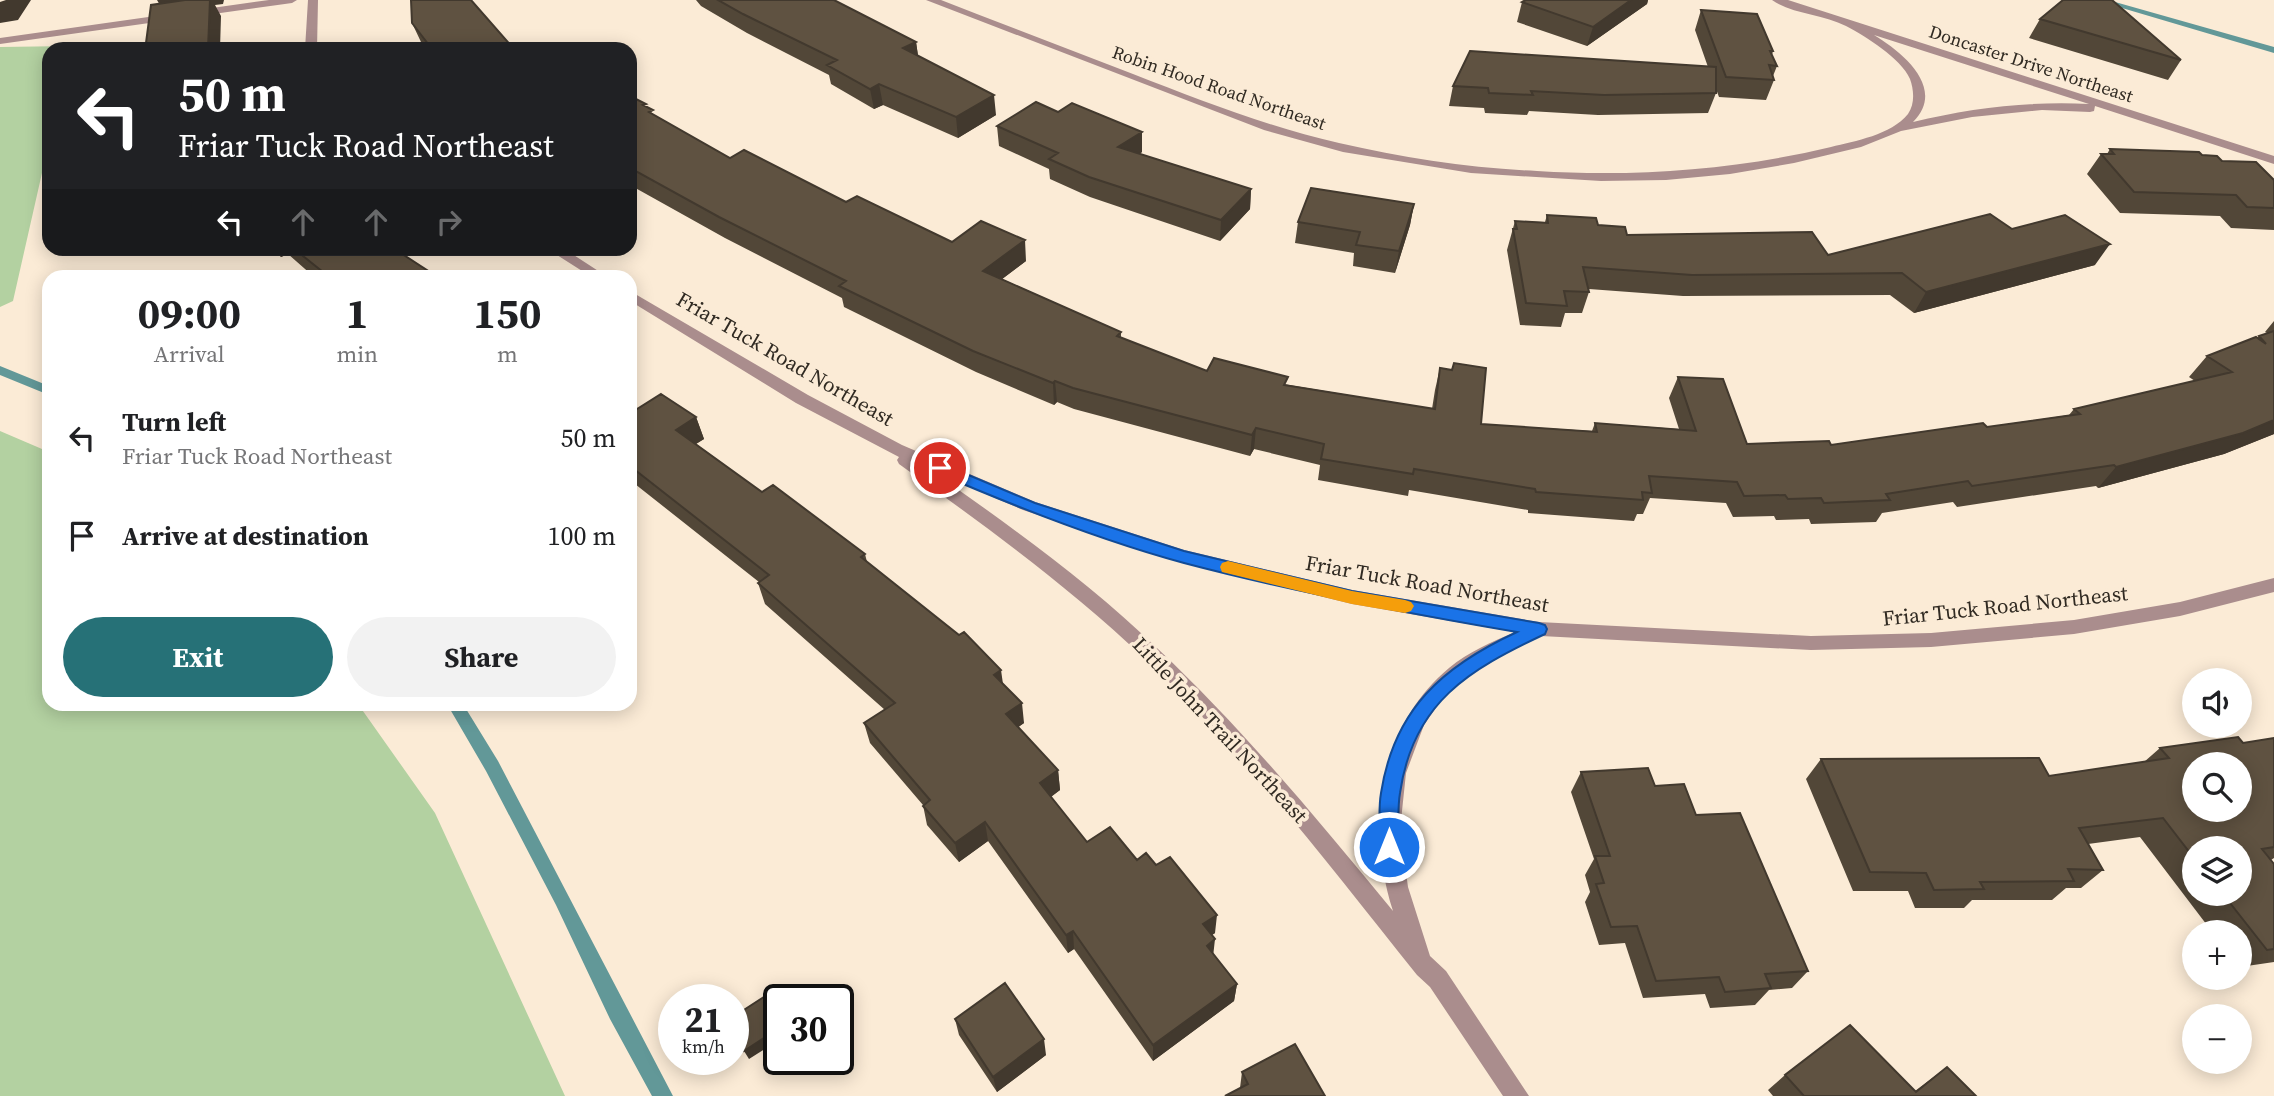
<!DOCTYPE html>
<html lang="en">
<head>
<meta charset="utf-8">
<style>
  body { margin:0; font-family:"Source Serif 4",serif; background:#f2f2f2; color:#202124; height:100vh; display:flex; flex-direction:column; font-size:26px; white-space:nowrap }
  * { box-sizing:border-box; margin:0 }
  p { font-size:23px; color:#757577 }
  .icon { flex:none; width:38px; height:38px; fill:none; stroke:currentColor; stroke-width:2; stroke-linecap:round; stroke-linejoin:round }
  .map { position:relative; flex:1; overflow:hidden }
  .sheet { position:absolute; left:42px; top:270px; width:595px; height:441px; display:flex; flex-direction:column; background:#fff; border-radius:21px; box-shadow:0 4px 18px #0003 }
  .sheet>* { flex:none }
  .top-card { position:absolute; left:42px; top:42px; width:595px; height:214px; border-radius:21px; box-shadow:0 4px 18px #0003; background:#202124; color:#fff; overflow:hidden }
  .fabs { position:absolute; left:2182px; top:668px; display:grid; gap:14px }
  .fabs a { display:grid; place-items:center; width:70px; height:70px; border-radius:50%; background:#fff; box-shadow:0 4px 18px #0003; font-size:35px }
  .speed { position:absolute; left:658px; top:984px; display:flex; gap:14px; font-size:35px; font-weight:700; text-align:center }
  .speed>* { display:grid; place-content:center; width:91px; height:91px; border-radius:50%; background:#fff; box-shadow:0 4px 18px #0003; line-height:1 }
  .speed small { font-size:18px; font-weight:400 }
  .speed .limit { border:4px solid #111; border-radius:10px; background:#fff; color:#111 }
  .pin { position:absolute; display:grid; place-items:center; width:60px; height:60px; color:#fff; margin:-30px; border:4px solid #fff; border-radius:50%; box-shadow:0 2px 7px #0007 }
  .me { position:absolute; width:77px; margin:-38px; rotate:0deg; stroke-linejoin:round; filter:drop-shadow(0 0 5px #0008) }
  .turn { display:flex; align-items:center; gap:24px; height:147px; padding:0 21px; font-size:32px }
  .turn .icon { width:91px; height:91px; stroke-width:2.5 }
  .turn b { display:block; font-size:49px; line-height:60px }
  .lanes { display:flex; align-items:center; height:66px; padding:0 21px; background:#0003; justify-content:center; gap:35px; direction:ltr }
  .lanes .off { opacity:.35 }
  .eta { display:flex; justify-content:space-evenly; align-items:center; height:119px; text-align:center }
  .eta b { font-size:42px; font-weight:700; line-height:49px }
  .button { display:flex; gap:14px; margin-top:auto; padding:14px 21px }
  .button a { flex:1; height:80px; border-radius:42px; background:#267177; color:#fff; font-size:28px; font-weight:700; line-height:80px; text-align:center }
  .button a+a { background:#f2f2f2; color:#202124 }
  ul { padding:0; list-style:none }
  li { display:flex; align-items:center; gap:21px; height:98px; padding:0 21px }
  li div { flex:1 }
  li b { display:block; font-size:26px }
  li em { font-style:normal }
  .map>svg:first-child { display:block }
  .green { fill:#b3d1a1 }
  .lines { fill:none; stroke-linecap:round; stroke-linejoin:round }
  .stream { fill:#629898; fill-rule:evenodd }
  .minor { fill:#aa8d8d; fill-rule:evenodd }
  .wall { fill:#524738; fill-rule:evenodd }
  .shaded-wall { fill:#42392e }
  .building { fill:#5f5241; stroke:#42392e; stroke-width:2; fill-rule:evenodd }
  .route { fill:#1a73e8; stroke:#114b97; stroke-width:2 }
  .slow { fill:#f59e0b }
  .labels { text-anchor:middle; stroke-width:7; stroke-linejoin:round; paint-order:stroke }
  .far-street-label { font-size:18px; fill:#302a22; stroke:#fbebd6 }
  .street-label { font-size:21px; fill:#302a22; stroke:#fbebd6 }
</style>
</head>
<body>
<div class="map">
<svg width="2274" height="1096" viewBox="0 0 2274 1096">
  <rect width="100%" height="100%" fill="#fbebd6"/>
  <path class="green" d="M71,46L70,49H49V142L13,301L0,307V47Z
    M0,431L49,452V704H358L435,813L565,1096H0Z"/>
  <g class="lines">
    <path class="stream" d="M2095,0H2108L2274,47V53Z
      M0,366L49,386V395L0,375Z
      M447,704H463L498,761L673,1096H652L610,1019L556,905L486,771Z"/>
    <path class="minor" d="M269,0H297L292,3L0,44V38Z
      M308,0H318L317,49H305Z
      M926,0H941C1005,25 1069,49 1133,74C1200,100 1268,127 1339,143C1404,158 1470,168 1537,171C1636,177 1735,170 1831,147C1855,141 1891,135 1908,114C1915,104 1914,90 1910,79C1901,58 1865,36 1846,26C1823,14 1792,14 1772,0H1788L2274,156V164L2095,106L2094,111L2090,112L2042,110L1972,117L1901,131L1861,147L1794,163L1730,174L1666,180L1601,181L1471,173L1343,152L1264,130ZM1874,35L2089,104C2029,101 1971,108 1913,122C1947,88 1902,52 1874,35Z
      M546,248H563L606,276H590Z
      M630,291L808,395L902,445L1035,502L1184,550L1352,590L1539,622L1811,636L1931,633L2074,620L2180,602L2274,578V592L2180,616L2074,634L1931,647L1811,650L1541,636L1490,661L1461,680L1440,702L1424,725L1406,773L1400,830L1408,887L1430,956L1446,971L1529,1096H1503L1430,987L1417,975C1330,866 1245,754 1144,658C1068,586 984,525 899,464L897,460L899,457L796,403L630,301ZM932,471L1023,510L1183,563L1352,604L1515,632C1492,642 1468,652 1449,668C1378,727 1366,828 1393,911C1318,820 1244,730 1158,649C1089,582 1010,526 932,471Z"/>
  </g>
  <path class="wall" d="M696,0H834L916,42L918,56L996,115L958,138L883,105L874,109L831,84L829,75L747,33L701,6Z
    M1522,0H1648L1647,4L1587,46L1517,22L1522,2L1525,1Z
    M1701,10L1773,51L1772,55L1777,66L1773,76L1774,80L1766,100L1719,97L1716,89V93L1708,113L1598,115L1529,111L1527,115L1485,113L1484,108L1449,106L1453,86L1708,67L1695,30Z
    M2040,19L2181,60L2168,80L2029,38Z
    M412,23L514,49H426L421,42Z
    M630,96L647,107L654,115L730,158L952,242L1026,261L1002,279L1121,332V338L1207,371L1432,409L1435,390L1440,368L1481,424L1592,431L1595,423L1679,429L1669,398L1678,377L1747,444L1831,445L1987,427L2069,415L2074,409L2195,381L2189,377L2207,356L2257,338L2259,336L2267,333L2265,332L2274,321V434L2224,454L2098,488L2096,486L1957,507L1953,502L1882,513L1876,522L1811,524L1809,519L1776,520L1774,516L1733,517L1726,503L1650,498L1643,514H1637L1634,521L1528,513V510L1409,490L1408,496L1318,480L1320,465L1254,449L1250,456L1074,409L1057,402L1054,405L976,372L844,307L842,298L725,238L630,185Z
    M1058,112L1142,132V152L1139,154L1251,189L1250,209L1220,241L1090,197L1050,179L1049,169L999,146L997,126Z
    M2110,149L2202,155L2274,180V230L2231,228L2220,216L2120,213L2087,174L2101,154H2107Z
    M1414,204L1410,225L1395,273L1353,266L1354,253L1295,243L1298,222Z
    M1547,215L1598,225L1627,235L1828,255L2012,229L2095,265L1914,313L1890,295L1683,296L1589,289V292L1582,313H1565L1561,327L1520,325L1507,250L1515,221L1545,222Z
    M272,248H393L436,276H313L288,254L281,257Z
    M630,404L637,409L696,417L704,439L696,444L762,492L865,554L867,562L1003,684L1024,723L1018,727L1058,770L1060,790L1051,797L1087,842L1137,860L1215,933L1212,935L1213,954L1237,984L1234,1001L1153,1061L1074,949L1068,953L988,841L959,862L927,825L923,805L870,743L864,723L885,710L765,604L758,583L759,582L635,484L630,488Z
    M2274,738V858L2271,860L2274,864V962L2240,967V933H2213L2140,837L2088,844L2103,870L2081,888H2066L2052,900H1972L1964,908H1915L1908,891H1853L1806,779L1821,759L2049,776L2144,762L2160,748L2243,743ZM2194,849L2240,894H2194Z
    M1581,772L1655,786L1696,815L1808,971L1792,988L1769,990L1755,1005L1710,1008L1705,994L1643,998L1625,943L1599,945L1585,902L1590,892L1585,875L1594,859L1571,792Z
    M955,1019L1046,1055L997,1092L959,1035Z
    M1947,1067L1976,1096H1773L1768,1090L1785,1075L1915,1091Z
    M1242,1072L1325,1096L1240,1088Z"/>
  <path class="shaded-wall" d="M6,0H31L18,20L0,23V2Z
    M157,0H224L223,4L215,5L221,16L220,49H208L164,12Z
    M1631,0H1648L1647,4L1587,46L1593,27Z
    M916,42L919,62L903,48Z
    M879,84L883,105L874,109L870,89Z
    M994,95L996,115L958,138L956,117Z
    M1142,132V152L1118,168V147Z
    M1251,189L1250,209L1220,241L1221,220Z
    M1414,204L1410,225L1395,273L1399,251Z
    M1025,240L1026,261L985,292L983,271Z
    M2110,244L2095,265L1914,313L1926,292Z
    M276,248H285L288,254L281,257Z
    M1055,381L1057,402L1054,405L1053,383Z
    M696,417L704,439L684,451L676,430Z
    M2274,420V434L2224,454L2098,488L2116,467Z
    M1256,428L1254,449L1250,456L1252,435Z
    M630,473L635,484L630,488Z
    M1001,670L1004,691L994,675Z
    M1022,703L1024,723L1009,734L1006,714Z
    M1058,770L1060,790L1042,803L1040,783Z
    M985,822L988,841L959,862L955,843Z
    M1217,915L1215,933L1201,942L1203,924Z
    M1073,931L1074,949L1068,953L1066,935Z
    M1215,939L1213,957L1207,946Z
    M1237,984L1234,1001L1153,1061V1045Z
    M779,1028V1040L749,1059L744,1051Z
    M1044,1039L1046,1055L997,1092L993,1077Z"/>
  <path class="building" d="M185,0H210L208,49H128L127,47L146,43L151,5Z
    M411,0H471L514,49H432L412,23Z
    M718,0H834L916,42L903,48L994,95L956,117L879,84L870,89L827,65L837,60L743,14Z
    M1526,0H1631L1593,27L1522,2Z
    M2063,0H2112L2181,60L2040,19Z
    M1701,10L1757,14L1773,51H1770L1777,66L1769,65L1774,80L1726,77Z
    M1470,51L1716,67V93L1604,95L1531,91L1533,95L1489,93L1488,88L1453,86Z
    M630,96L646,104L643,105L653,110L649,112L730,158L744,150L846,202L857,196L952,242L981,221L1025,240L983,271L1121,332L1117,336L1207,371L1214,358L1288,377L1284,385L1435,409L1440,368L1452,370L1454,363L1486,368L1481,424L1597,432L1595,423L1696,431L1678,377L1723,379L1747,444L1829,441L1831,445L1983,423L1987,427L2080,414L2074,409L2232,372L2207,356L2256,337L2266,344L2259,336L2274,331V420L2243,433L2116,467L2114,465L1972,486L1968,481L1886,494L1890,500L1824,503L1821,498L1788,499L1785,495L1744,496L1737,482L1649,476L1652,493L1642,492L1643,500L1536,492L1535,489L1414,469L1413,474L1321,459L1324,444L1256,428L1252,435L1073,388L1055,381L1053,383L973,351L839,286L846,281L719,217L630,168Z
    M1036,102L1058,112L1072,103L1142,132L1118,147L1251,189L1221,220L1089,177L1049,159L1058,153L997,126Z
    M2110,149L2199,152L2202,155L2217,156L2222,161L2256,162L2274,180V208L2247,207L2236,195L2134,192L2101,154H2114Z
    M1311,188L1414,204L1399,251L1356,245L1360,232L1298,222Z
    M1990,214L2012,229L2065,215L2110,244L1926,292L1902,273L1692,275L1583,267L1589,292L1564,291L1567,306L1526,303L1513,229H1517L1515,221L1548,223L1547,215L1596,218L1598,225L1625,227L1627,235L1812,232L1828,255Z
    M293,248H393L436,276H328Z
    M661,394L696,417L676,430L762,492L773,485L865,554L861,557L959,635L964,632L1001,670L994,675L1022,703L1006,714L1058,770L1040,783L1087,842L1110,827L1137,860L1146,853L1156,865L1170,857L1217,915L1203,924L1215,939L1207,946L1237,984L1153,1045L1073,931L1066,935L985,822L955,843L923,806L930,800L864,723L895,703L758,583L769,575L630,466V404L637,409Z
    M2238,737L2243,743L2274,738V847L2262,849L2274,864V949L2267,950L2223,894H2240V849H2194V858L2163,818L2079,828L2103,870L2068,869L2074,881L1980,882L1984,889L1934,890L1926,873L1870,872L1821,759L2039,758L2049,776L2169,758L2160,748ZM2194,765H2240V810H2194Z
    M1648,768L1655,786L1684,784L1696,815L1740,813L1808,971L1765,974L1771,988L1725,992L1719,977L1656,981L1637,926L1611,927L1596,884L1604,883L1595,856H1610L1581,772Z
    M1005,983L1044,1039L993,1077L955,1019Z
    M770,993L779,1010V1028L744,1051L733,1030V1017Z
    M1850,1025L1916,1092L1947,1067L1976,1096H1804L1785,1075Z
    M1295,1044L1325,1096H1225L1248,1084L1242,1072Z"/>
  <path class="route" d="M940,463L1035,503L1184,551L1352,591L1539,623L1545,625L1547,629L1545,634C1469,670 1413,702 1400,793C1397,810 1399,829 1399,847L1396,853L1389,855L1382,853L1380,847C1380,829 1378,810 1381,793C1394,709 1443,666 1517,632C1405,613 1294,592 1184,563C1099,540 1016,507 935,472L933,468Z"/>
  <path class="slow" d="M1228,561L1352,591L1405,600L1411,602L1414,606L1411,611L1405,613L1352,604L1222,572L1220,567L1222,563Z"/>
  <g class="labels">
    <g class="far-street-label">
      <text transform="translate(2031 64) rotate(18)" y="6">Doncaster Drive Northeast</text>
      <text transform="translate(1219 88) rotate(19)" y="6">Robin Hood Road Northeast</text>
    </g>
    <g class="street-label">
      <text transform="translate(785 359) rotate(30)" y="7">Friar Tuck Road Northeast</text>
      <text transform="translate(1427 584) rotate(10)" y="7">Friar Tuck Road Northeast</text>
      <text transform="translate(2005 606) rotate(-6)" y="7">Friar Tuck Road Northeast</text>
      <text transform="translate(1220 730) rotate(47)" y="7">Little John Trail Northeast</text>
    </g>
  </g>
</svg>
<div class="fabs">
<a><svg class="icon" aria-label="sound" viewBox="0 0 24 24"><path d="M4 9h4l5-4v14l-5-4H4zM17 9q2 3 0 6"/></svg></a>
<a><svg class="icon" aria-label="search" viewBox="0 0 24 24"><circle cx="10" cy="10" r="6"/><path d="M15 15l6 6"/></svg></a>
<a><svg class="icon" aria-label="layers" viewBox="0 0 24 24"><path d="M12 4l9 5-9 5-9-5zM3 14l9 5 9-5"/></svg></a>
<a>+</a>
<a>−</a>
</div>
<div class="speed"><div>21<small>km/h</small></div><div class="limit">30</div></div>
<div class="pin" style="left:940px;top:468px;background:#d93025"><svg class="icon" aria-label="arrive" viewBox="0 0 24 24"><path d="M6 21V4h12l-3 4 3 4H6"/></svg></div>
<svg class="me" style="left:1389px;top:847px" viewBox="-20 -20 40 40"><circle r="17" fill="#1a73e8" stroke="#fff" stroke-width="3"/><path d="M0-11L8 9 0 5-8 9z" fill="#fff"/></svg>
<div class="top-card">
<div class="turn"><svg class="icon" aria-label="left" viewBox="0 0 24 24"><path d="M17 20v-9H6M10 6l-5 5 5 5"/></svg><div><b>50 m</b>Friar Tuck Road Northeast</div></div>
<div class="lanes"><svg class="icon" aria-label="left" viewBox="0 0 24 24"><path d="M17 20v-9H6M10 6l-5 5 5 5"/></svg><svg class="icon off" aria-label="ahead" viewBox="0 0 24 24"><path d="M12 20V5M6 11l6-6 6 6"/></svg><svg class="icon off" aria-label="ahead" viewBox="0 0 24 24"><path d="M12 20V5M6 11l6-6 6 6"/></svg><svg class="icon off" aria-label="right" viewBox="0 0 24 24"><path d="M7 20v-9h11M14 6l5 5-5 5"/></svg></div>
</div>
<section class="sheet">
<div class="eta">
<div><b>09:00</b><p>Arrival</p></div>
<div><b>1</b><p>min</p></div>
<div><b>150</b><p>m</p></div>
</div>
<ul>
<li><svg class="icon" aria-label="left" viewBox="0 0 24 24"><path d="M17 20v-9H6M10 6l-5 5 5 5"/></svg><div><b>Turn left</b><p>Friar Tuck Road Northeast</p></div><em>50 m</em></li>
<li><svg class="icon" aria-label="arrive" viewBox="0 0 24 24"><path d="M6 21V4h12l-3 4 3 4H6"/></svg><div><b>Arrive at destination</b></div><em>100 m</em></li>
</ul>
<div class="button"><a>Exit</a><a>Share</a></div>
</section>
</div>
</body>
</html>
